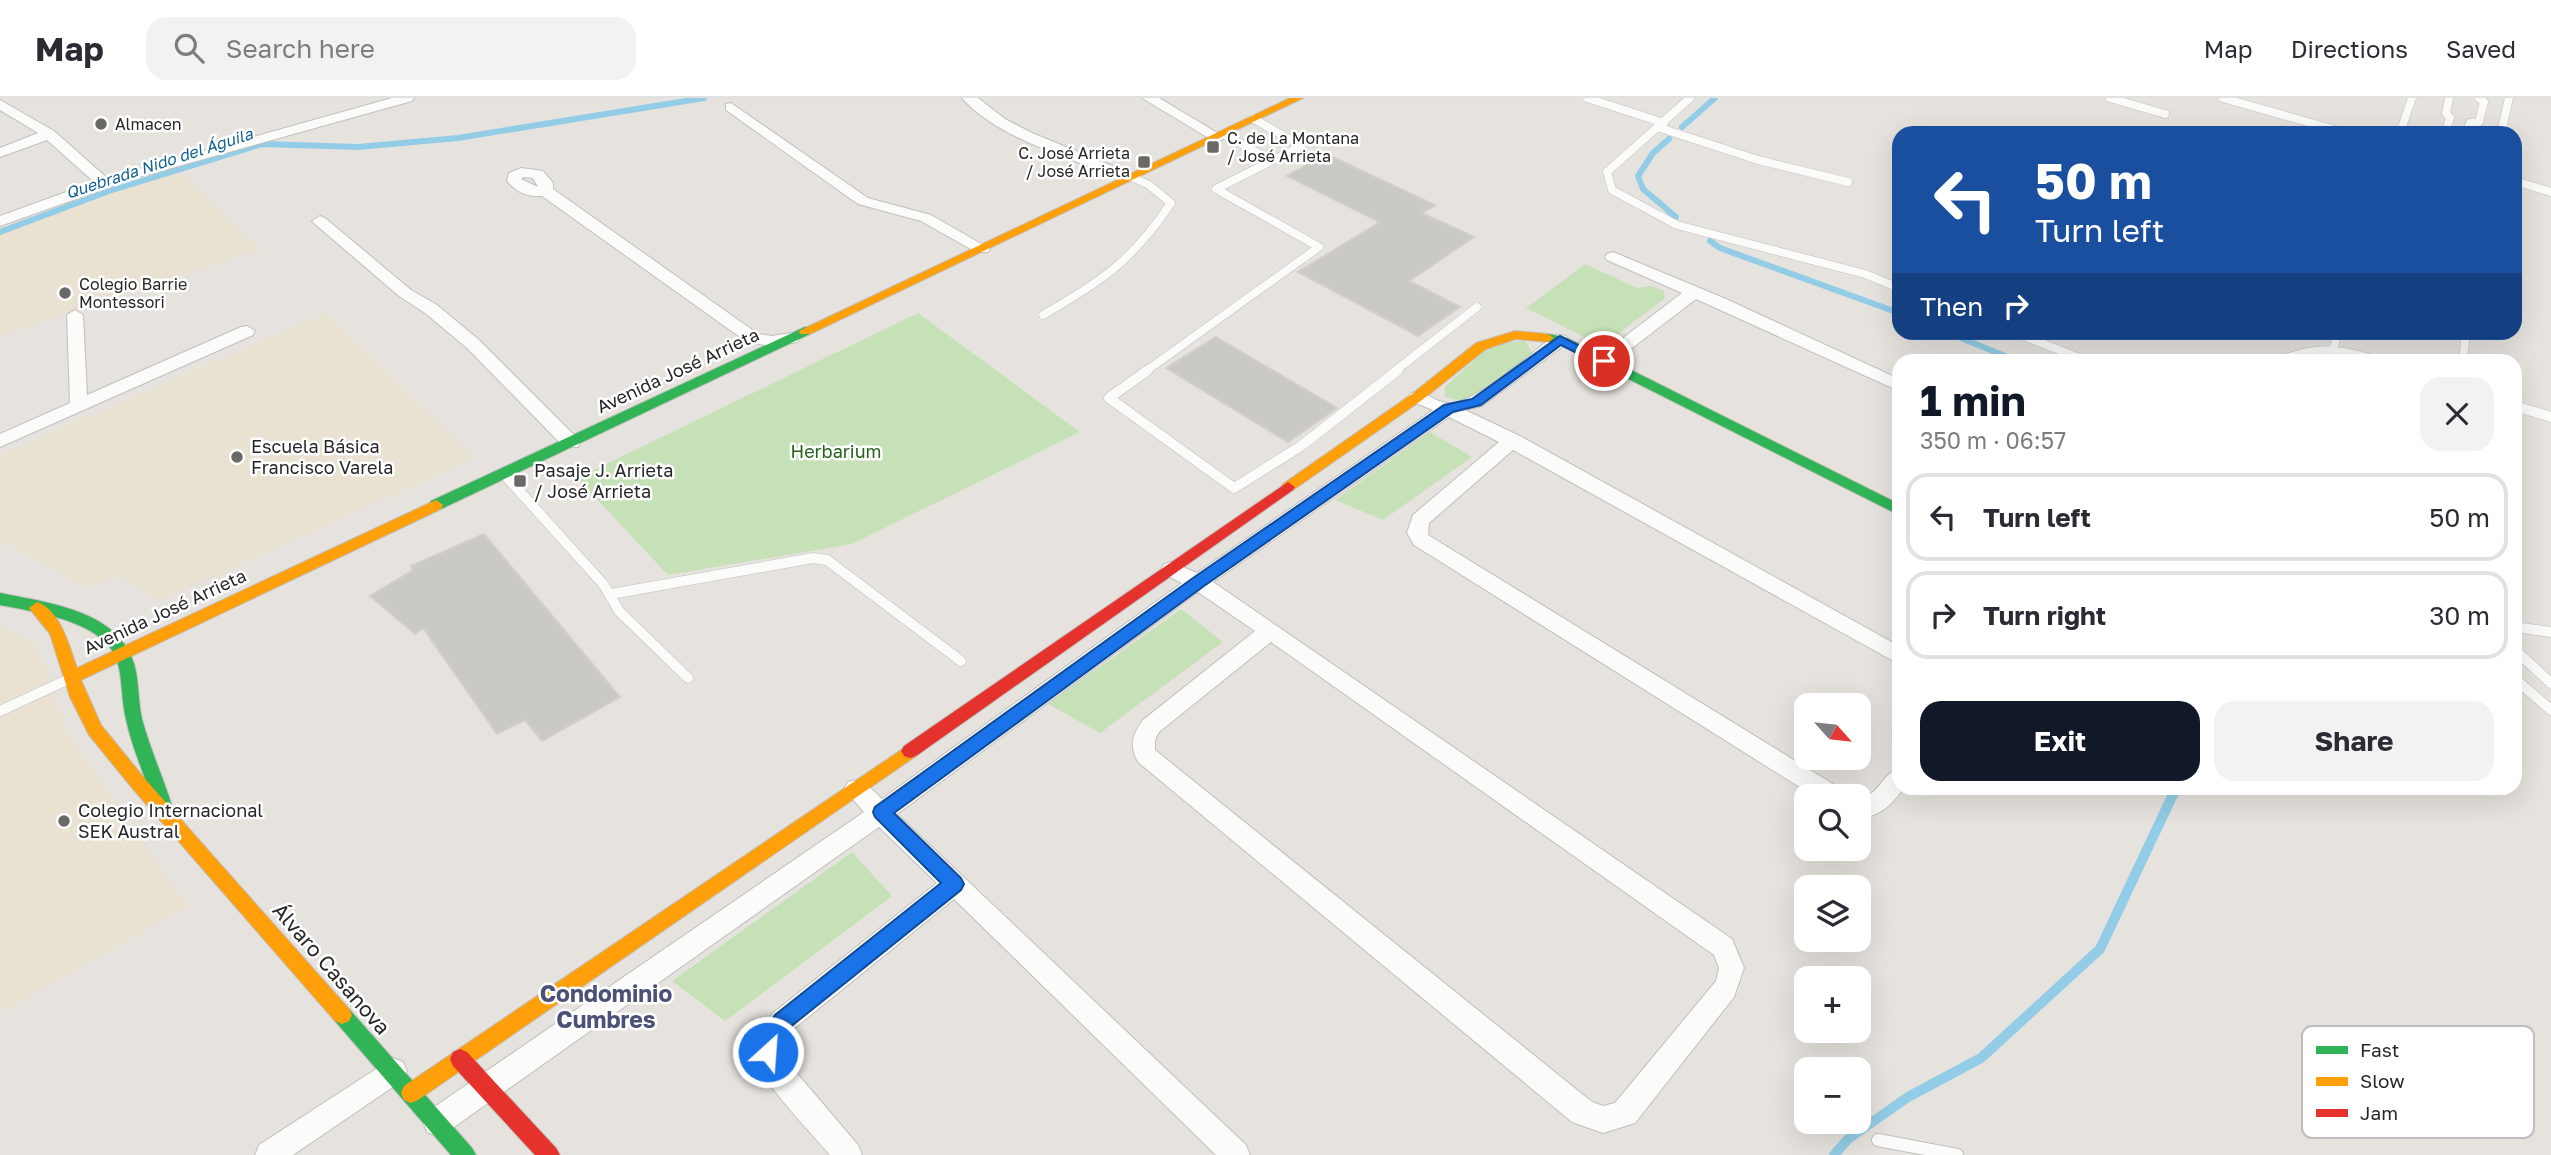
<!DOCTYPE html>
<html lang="en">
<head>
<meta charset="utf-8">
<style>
  body { margin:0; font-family:"Golos Text",sans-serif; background:#f2f2f3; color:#2b2b33; height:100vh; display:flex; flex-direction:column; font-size:26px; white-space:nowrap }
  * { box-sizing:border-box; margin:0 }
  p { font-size:23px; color:#7c7c81 }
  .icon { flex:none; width:38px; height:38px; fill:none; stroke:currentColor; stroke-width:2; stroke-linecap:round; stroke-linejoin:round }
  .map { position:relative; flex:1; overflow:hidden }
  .sheet { position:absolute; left:1892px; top:256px; width:630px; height:441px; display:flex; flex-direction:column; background:#fff; border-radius:21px; box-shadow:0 7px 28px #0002 }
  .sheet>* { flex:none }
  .guide { position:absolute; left:1892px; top:28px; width:630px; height:214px; border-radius:21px; box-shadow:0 7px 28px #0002; background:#1a4fa0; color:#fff; overflow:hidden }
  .needle { width:46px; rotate:117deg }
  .tools { position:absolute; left:1794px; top:595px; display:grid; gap:14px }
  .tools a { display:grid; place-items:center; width:77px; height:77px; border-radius:14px; background:#fff; box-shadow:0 7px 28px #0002; font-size:35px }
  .pin { position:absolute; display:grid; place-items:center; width:60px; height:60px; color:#fff; margin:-30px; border:4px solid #fff; border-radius:50%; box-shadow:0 2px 7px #0007 }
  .me { position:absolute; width:77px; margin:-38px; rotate:26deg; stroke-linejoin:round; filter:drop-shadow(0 0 5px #0008) }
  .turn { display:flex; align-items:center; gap:24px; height:147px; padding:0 28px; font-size:32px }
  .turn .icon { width:91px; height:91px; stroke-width:2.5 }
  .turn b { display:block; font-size:49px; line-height:60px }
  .then { display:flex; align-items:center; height:66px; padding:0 28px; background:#0003; gap:14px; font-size:26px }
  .round { display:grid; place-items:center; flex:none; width:74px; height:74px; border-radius:21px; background:#f2f2f3 }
  .overview { display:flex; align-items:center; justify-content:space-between; height:119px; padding:0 28px }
  h1 { font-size:42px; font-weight:700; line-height:52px; color:#111827 }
  .button { display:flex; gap:14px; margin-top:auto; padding:14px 28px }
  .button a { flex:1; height:80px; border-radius:21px; background:#111827; color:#fff; font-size:28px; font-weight:700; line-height:80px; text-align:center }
  .button a+a { background:#f2f2f3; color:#2b2b33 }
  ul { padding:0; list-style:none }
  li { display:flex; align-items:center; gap:21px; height:88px; margin:0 14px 10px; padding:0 14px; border:4px solid #e1e1e2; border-radius:21px }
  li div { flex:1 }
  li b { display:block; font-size:26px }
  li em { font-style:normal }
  header { display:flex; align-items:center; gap:42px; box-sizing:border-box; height:98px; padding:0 35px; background:#fff; border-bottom:2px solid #e1e1e2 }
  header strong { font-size:33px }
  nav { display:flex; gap:38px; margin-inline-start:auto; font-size:24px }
  .search { width:490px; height:63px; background:#f2f2f3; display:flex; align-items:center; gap:18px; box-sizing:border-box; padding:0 24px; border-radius:21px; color:#7c7c81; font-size:26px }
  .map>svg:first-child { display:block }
  .education { fill:#e9e2d3 }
  .green { fill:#c6e1b8 }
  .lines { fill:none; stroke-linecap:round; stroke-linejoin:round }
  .stream-far1 { stroke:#93cce6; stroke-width:6 }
  .stream { stroke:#93cce6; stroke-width:10 }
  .building { fill:#cbc9c5; stroke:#d1cfca; stroke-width:2 }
  .lane-far2-casing { stroke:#c0bfbf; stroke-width:9 }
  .lane-far1-casing { stroke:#c0bfbf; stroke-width:11 }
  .lane-casing { stroke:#c0bfbf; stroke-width:14 }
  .street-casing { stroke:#c0bfbf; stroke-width:2 }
  .fast-casing { stroke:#c0bfbf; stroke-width:2 }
  .slow-casing { stroke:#c0bfbf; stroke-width:2 }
  .jam-casing { stroke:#c0bfbf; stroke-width:2 }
  .lane-far2 { stroke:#fbfbfa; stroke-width:8 }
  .lane-far1 { stroke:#fbfbfa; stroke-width:10 }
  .lane { stroke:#fbfbfa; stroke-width:12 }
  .street { fill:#fbfbfa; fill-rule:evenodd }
  .fast { fill:#30b455; fill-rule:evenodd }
  .slow { fill:#ff9f0a; fill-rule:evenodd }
  .jam { fill:#e5322d; fill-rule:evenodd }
  .route { fill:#1a73e8; stroke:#114b97; stroke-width:2 }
  .poi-dot { fill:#6a6968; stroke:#fff; stroke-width:2.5 }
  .labels { text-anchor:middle; stroke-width:5; stroke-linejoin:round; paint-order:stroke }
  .far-poi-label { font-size:16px; fill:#282828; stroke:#fff; text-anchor:start }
  .far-water-label { font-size:16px; font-style:italic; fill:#125f92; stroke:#fff }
  .street-label { font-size:18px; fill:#282828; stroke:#fff }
  .poi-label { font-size:18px; fill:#282828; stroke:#fff; text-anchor:start }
  .park-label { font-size:18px; fill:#27611c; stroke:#fff }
  .near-street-label { font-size:21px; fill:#282828; stroke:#fff }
  .near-neighbourhood-label { font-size:23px; font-weight:bold; fill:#4b5077; stroke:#fff }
  .key { fill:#fff; stroke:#bebebe; stroke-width:2 }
  .key-label { font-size:19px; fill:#282828 }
</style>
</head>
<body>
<header>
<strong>Map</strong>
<div class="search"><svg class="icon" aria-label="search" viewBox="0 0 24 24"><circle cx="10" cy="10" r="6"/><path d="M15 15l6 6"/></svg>Search here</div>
<nav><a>Map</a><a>Directions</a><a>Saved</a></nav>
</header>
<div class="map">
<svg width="2551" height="1057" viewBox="0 0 2551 1057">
  <rect width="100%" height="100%" fill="#e6e3de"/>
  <path class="education" d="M180,73L260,152L0,238V135Z
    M326,215L475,360L159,503L118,478L86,490L0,442V357Z
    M0,528L33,543L45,567L68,637L188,808L0,915Z"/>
  <path class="green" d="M1585,166L1637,190L1652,188L1664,193V201L1602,248L1526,210Z
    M918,215L1080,334L852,446L668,477L577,380Z
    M1526,243L1532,255L1476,298L1463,303L1445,299V289L1493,245Z
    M1430,334L1472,359L1383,422L1335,402Z
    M1181,511L1223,544L1100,635L1048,606Z
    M852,754L892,798L725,923L672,883Z"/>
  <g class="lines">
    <path class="stream-far1" d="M1682,29L1715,0
      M1669,41L1653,55L1638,78L1643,91L1676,119
      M0,134L109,93L262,46L358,49L458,40L704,0
      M1710,143L1720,150L1899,215
      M1946,234L2015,262"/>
    <path class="stream" d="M1834,1057L1848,1041L1908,999L1981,960L2100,851L2176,690"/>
  </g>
  <path class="building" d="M1326,56L1435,107L1422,115L1474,139L1409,183L1460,209L1418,238L1298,174L1380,124L1287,78Z
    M1216,239L1337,310L1288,344L1166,270Z
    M484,436L620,599L542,643L525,622L497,636L423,530L415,536L370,498L413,472L411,468Z"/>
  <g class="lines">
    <g class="lane-far2-casing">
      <path id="lane-far2" d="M1587,0L1664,25
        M1690,0L1607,74L1612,92L1677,127L1865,176L1899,190
        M2110,0L2165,16
        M2223,0L2346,35
        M1254,21L1301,48
        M1660,30L1758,62L1848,84
        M2400,35L2412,0
        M2445,35L2450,20L2446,15L2449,0
        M2466,35L2470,25L2479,24L2484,4L2479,0
        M2501,35L2509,0
        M1223,36L1271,62
        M2515,83L2551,94
        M1043,217C1102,183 1132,163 1171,105L1149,87L1132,79
        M2013,234L2085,262
        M2334,249L2338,234
        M2280,262C2319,248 2337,250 2376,262
        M2463,262L2466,234
        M1146,273L1319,149L1216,91L1301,48
        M1395,273L1477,209"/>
    </g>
    <g class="lane-far1-casing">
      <path id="lane-far1" d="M1148,272L1109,300L1234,390L1301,348L1398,272
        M2515,308L2551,319
        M504,376L604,487L619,513L688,580
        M611,496L813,460L827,462L961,563
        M2515,529L2551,534
        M2515,552L2551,585
        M2515,581L2551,612
        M0,613L71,580"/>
    </g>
    <g class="lane-casing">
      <path id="lane" d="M1878,1042L1957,1057"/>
    </g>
    <g class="street-casing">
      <path id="street" d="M392,0H414L412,3L132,81L0,128V118L94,84L47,42L0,59V50L38,35L0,12V2L54,33L107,80Z
        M962,0H978L1005,21L1032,35L1139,79L1132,83L1127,82C1076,62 999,42 962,0Z
        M1142,0H1159L1224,39L1222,42H1212Z
        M731,5L868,100L931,117L990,151L988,154H976L921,123L858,106L726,12V6Z
        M521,70L543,73L553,85V91L758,236L772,238L791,235L800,240L797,244L772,248L747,244L542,98C527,99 516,94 507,83L509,75ZM523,79L533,80L538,89L521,81Z
        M320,118L325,120L411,192L437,207L479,242L578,341L580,345L578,349H564L467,250L425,215L399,198L315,126L312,123Z
        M1613,154L1726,201L1899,281V293L1696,201L1610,267H1598L1595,263L1598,259L1682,195L1607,162L1605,159L1607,156Z
        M75,212L83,217L87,297L241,229L247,228L255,233L253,237L0,349V336L70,305L67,217Z
        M1560,237L1566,238L1569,242L1566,246L1482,308L1465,312L1520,338L1899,548V566L1513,352L1429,425L1428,437L1841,691L1845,698H1814L1414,447L1407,435L1413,417L1499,344L1449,319L1213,484L1732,841L1744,870L1734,899L1635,1025L1603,1035L1572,1024L1138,664C1129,648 1132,637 1143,622L1255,533L1198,494L897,716L1246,1047L1250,1057H1216L954,801L791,933L785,944L783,959L858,1047L862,1057H830C815,1039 759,981 756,961C754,945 764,928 773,915L937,785L879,729L447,1034L437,1038L427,1034L423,1024L427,1014L864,714L844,691L848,684C863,679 871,691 882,701L1182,485L1164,476L1161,471L1164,466L1171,464L1197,475L1433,312L1411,303L1408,299L1411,295C1425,291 1434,304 1447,305C1475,307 1531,255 1554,238ZM1271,544L1714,857L1719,870L1716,883L1615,1005L1603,1008L1592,1004L1155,652V642L1159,634Z
        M1899,670V690H1904C1892,706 1881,719 1858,720V700C1878,700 1882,675 1899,670Z
        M393,960L403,964L407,973L403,982L293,1057H255L259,1047Z"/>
    </g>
    <g class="fast-casing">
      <path id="fast" d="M805,229L810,230V236L441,411L436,412L429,407L431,403Z
        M1548,236L1565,239L1899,406V417L1557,245L1543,243V237Z
        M0,495C43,504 111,511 131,558C140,577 137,600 142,621C150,651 163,679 172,708L169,713L163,715L157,713L154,708C146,679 132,651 126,621C121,602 123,581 117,562C104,523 35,514 0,507Z
        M342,908L349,911L472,1050L476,1057H451L335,923L332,917L335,911Z"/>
    </g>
    <g class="slow-casing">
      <path id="slow" d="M1290,0H1303L810,236H800L799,233Z
        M1515,233L1548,236L1554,240L1548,244L1516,241L1486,251L1422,302L1293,392H1283L1281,389L1283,386L1412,296L1476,245Z
        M436,402L443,407L441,411L81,582L101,627L145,681L349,911L352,917L349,923L342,926L335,923L133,691L89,637L70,599L50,536L29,510L37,504C60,511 70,550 77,570Z
        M910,646L916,648L919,653L916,658L418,1002L411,1005L404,1002L401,995L404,988Z"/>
    </g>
    <g class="jam-casing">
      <path id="jam" d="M1288,384L1295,389L1293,392L916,658L910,660L904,658L901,653L904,648Z
        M460,951L467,954L556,1050L560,1057H535L453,968L450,961L453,954Z"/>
    </g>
    <use href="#lane-far2" class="lane-far2"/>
    <use href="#lane-far1" class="lane-far1"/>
    <use href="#lane" class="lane"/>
    <use href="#street" class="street"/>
    <use href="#fast" class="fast"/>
    <use href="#slow" class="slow"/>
    <use href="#jam" class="jam"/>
  </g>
  <path class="route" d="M1560,238L1610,263L1604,267L1599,266L1561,247L1481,307L1453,314L1204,488L894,715L961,780L964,786L961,792L789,930L781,943L775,961L768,963L761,961C754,945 766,930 775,917L941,785L875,719L873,714L875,709L1193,480L1444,307L1472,301Z"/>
  <g class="poi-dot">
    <circle cx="101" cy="26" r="7"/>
    <rect x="1206" y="42" width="14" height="14" rx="3.5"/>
    <rect x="1137" y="57" width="14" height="14" rx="3.5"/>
    <circle cx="65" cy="195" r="7"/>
    <circle cx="237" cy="359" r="7"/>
    <rect x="513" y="376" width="14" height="14" rx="3.5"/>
    <circle cx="64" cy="723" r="7"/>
  </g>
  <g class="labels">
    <g class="far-poi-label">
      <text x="115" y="32">Almacen</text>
      <text x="1227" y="46">C. de La Montana<tspan x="1227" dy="18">/ José Arrieta</tspan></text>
      <text x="1130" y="61" text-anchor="end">C. José Arrieta<tspan x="1130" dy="18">/ José Arrieta</tspan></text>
      <text x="79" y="192">Colegio Barrie<tspan x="79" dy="18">Montessori</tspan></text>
    </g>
    <g class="far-water-label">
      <text transform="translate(159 65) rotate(-18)" y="6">Quebrada Nido del Águila</text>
    </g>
    <g class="street-label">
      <text transform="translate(678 273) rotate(-25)" y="6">Avenida José Arrieta</text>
      <text transform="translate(165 514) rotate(-25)" y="6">Avenida José Arrieta</text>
    </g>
    <g class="poi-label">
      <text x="251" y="355">Escuela Básica<tspan x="251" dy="21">Francisco Varela</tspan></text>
      <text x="534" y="379">Pasaje J. Arrieta<tspan x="534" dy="21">/ José Arrieta</tspan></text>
      <text x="78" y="719">Colegio Internacional<tspan x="78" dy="21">SEK Austral</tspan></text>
    </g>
    <g class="park-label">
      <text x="836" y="360">Herbarium</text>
    </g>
    <g class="near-street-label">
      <text transform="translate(331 871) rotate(49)" y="7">Álvaro Casanova</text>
    </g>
    <g class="near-neighbourhood-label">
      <text x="606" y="904">Condominio<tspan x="606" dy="26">Cumbres</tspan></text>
    </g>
  </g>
  <rect x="2302" y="928" width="232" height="112" rx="10" class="key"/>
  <rect x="2316" y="948" width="32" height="8" fill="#30b455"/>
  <rect x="2316" y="979" width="32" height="9" fill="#ff9f0a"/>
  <rect x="2316" y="1011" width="32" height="8" fill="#e5322d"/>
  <g class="key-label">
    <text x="2360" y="959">Fast</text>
    <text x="2360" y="990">Slow</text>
    <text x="2360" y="1022">Jam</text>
  </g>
</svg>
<div class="tools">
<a><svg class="needle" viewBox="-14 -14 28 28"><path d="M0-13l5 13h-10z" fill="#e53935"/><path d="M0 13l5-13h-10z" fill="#7c7c81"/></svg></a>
<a><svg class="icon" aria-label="search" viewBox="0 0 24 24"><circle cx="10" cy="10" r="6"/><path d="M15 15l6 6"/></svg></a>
<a><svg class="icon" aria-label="layers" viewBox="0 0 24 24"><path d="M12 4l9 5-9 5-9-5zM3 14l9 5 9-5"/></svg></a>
<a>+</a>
<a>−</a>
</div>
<div class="pin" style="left:1604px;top:263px;background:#d93025"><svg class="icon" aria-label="arrive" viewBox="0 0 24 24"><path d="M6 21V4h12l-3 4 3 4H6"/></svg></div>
<svg class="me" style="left:768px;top:954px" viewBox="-20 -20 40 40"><circle r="17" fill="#1a73e8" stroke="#fff" stroke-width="3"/><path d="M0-11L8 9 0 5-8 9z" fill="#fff"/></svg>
<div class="guide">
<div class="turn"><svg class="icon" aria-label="left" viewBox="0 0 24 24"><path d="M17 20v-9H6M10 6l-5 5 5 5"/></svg><div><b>50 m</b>Turn left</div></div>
<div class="then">Then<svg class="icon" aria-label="right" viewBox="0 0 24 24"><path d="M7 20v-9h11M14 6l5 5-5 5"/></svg></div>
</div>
<section class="sheet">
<div class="overview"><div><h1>1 min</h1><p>350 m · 06:57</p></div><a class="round"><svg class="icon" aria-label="close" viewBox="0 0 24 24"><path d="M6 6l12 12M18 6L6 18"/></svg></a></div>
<ul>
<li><svg class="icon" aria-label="left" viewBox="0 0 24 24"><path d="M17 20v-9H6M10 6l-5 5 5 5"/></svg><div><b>Turn left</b></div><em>50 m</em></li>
<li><svg class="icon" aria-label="right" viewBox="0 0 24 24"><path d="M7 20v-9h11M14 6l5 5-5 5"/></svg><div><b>Turn right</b></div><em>30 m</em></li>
</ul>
<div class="button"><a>Exit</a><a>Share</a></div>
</section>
</div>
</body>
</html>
